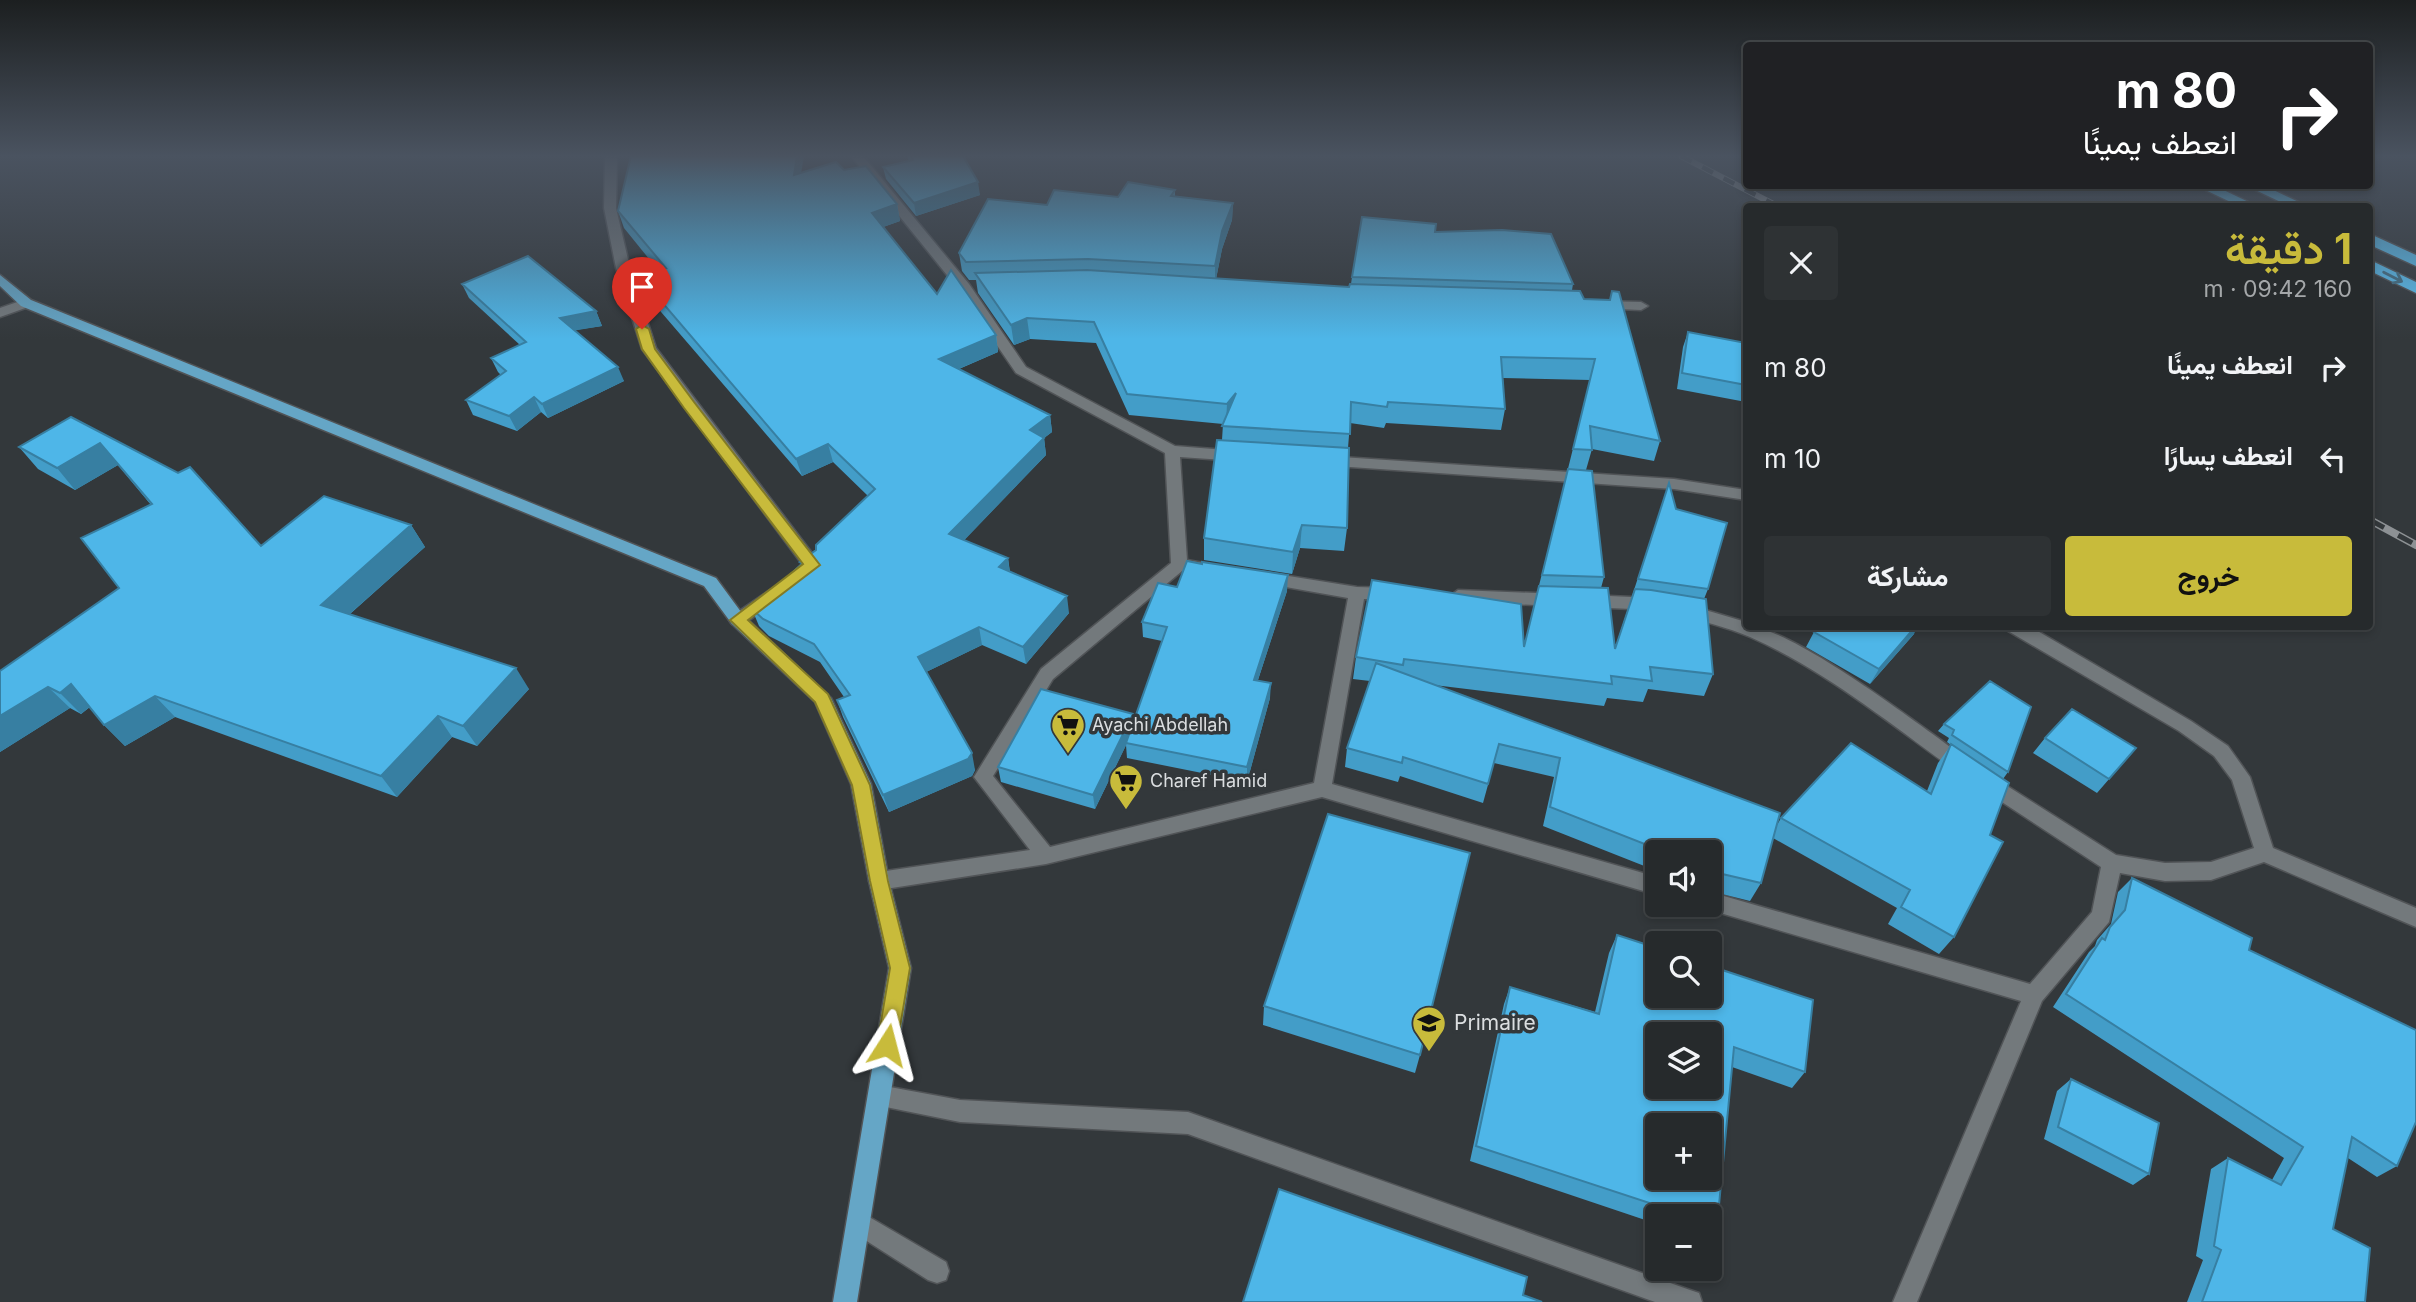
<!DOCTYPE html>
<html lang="ar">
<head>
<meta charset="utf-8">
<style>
  body { margin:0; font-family:Inter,Vazirmatn,sans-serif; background:#2e3234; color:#f1f3f6; direction:rtl; height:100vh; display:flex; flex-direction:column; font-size:26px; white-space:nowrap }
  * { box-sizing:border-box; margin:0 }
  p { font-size:23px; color:#a4a7a9 }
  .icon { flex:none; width:38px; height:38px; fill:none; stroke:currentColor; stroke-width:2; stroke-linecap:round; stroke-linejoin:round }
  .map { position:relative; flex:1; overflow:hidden; direction:ltr }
  .details { position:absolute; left:1743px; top:203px; width:630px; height:427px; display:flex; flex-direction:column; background:#262a2c; border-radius:7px; box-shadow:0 4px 10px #0003,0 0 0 2px #424648; direction:rtl }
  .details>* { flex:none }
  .top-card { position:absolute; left:1743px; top:42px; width:630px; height:147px; border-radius:7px; box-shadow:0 4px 10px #0003,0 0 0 2px #424648; direction:rtl; background:#202124; color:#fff; overflow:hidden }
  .buttons { position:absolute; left:1645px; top:840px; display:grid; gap:14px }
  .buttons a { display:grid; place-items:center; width:77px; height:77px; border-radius:7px; background:#262a2c; box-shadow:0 4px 10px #0003,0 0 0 2px #424648; font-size:35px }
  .pin { position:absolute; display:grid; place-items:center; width:60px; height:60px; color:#fff; margin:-72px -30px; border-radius:50% 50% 50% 0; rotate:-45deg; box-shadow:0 0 7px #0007 }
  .pin .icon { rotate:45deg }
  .me { position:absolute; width:77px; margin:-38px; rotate:9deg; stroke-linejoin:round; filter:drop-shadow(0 0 5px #0008) }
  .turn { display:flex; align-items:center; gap:24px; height:147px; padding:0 21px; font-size:32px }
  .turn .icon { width:91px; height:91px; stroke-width:2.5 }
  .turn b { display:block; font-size:49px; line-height:60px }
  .round { display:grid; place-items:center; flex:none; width:74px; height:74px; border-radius:7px; background:#2e3234 }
  .head { display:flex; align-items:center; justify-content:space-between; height:119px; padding:0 21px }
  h1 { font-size:42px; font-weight:700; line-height:52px; color:#c8bb3b }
  .primary-button { display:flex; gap:14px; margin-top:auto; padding:14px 21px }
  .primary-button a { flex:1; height:80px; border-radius:7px; background:#c8bb3b; color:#111; font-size:28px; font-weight:700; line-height:80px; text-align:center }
  .primary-button a+a { background:#2e3234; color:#f1f3f6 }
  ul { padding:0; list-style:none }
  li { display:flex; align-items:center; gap:21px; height:91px; padding:0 21px }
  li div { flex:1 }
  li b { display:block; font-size:26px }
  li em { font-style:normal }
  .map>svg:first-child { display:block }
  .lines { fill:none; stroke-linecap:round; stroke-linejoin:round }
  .minor-casing { stroke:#515457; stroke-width:3 }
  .major-casing { stroke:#515457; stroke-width:3 }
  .highway-casing { stroke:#515457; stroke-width:3 }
  .minor { fill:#73797c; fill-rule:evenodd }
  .major { fill:#65a6c6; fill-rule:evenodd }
  .highway { fill:#5bc4f7; fill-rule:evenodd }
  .rail-far1-casing { stroke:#8d9194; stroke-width:6 }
  .rail-casing { stroke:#8d9194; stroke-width:8 }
  .rail-far1 { stroke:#33383b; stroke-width:4.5; stroke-dasharray:12; stroke-linecap:butt }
  .rail { stroke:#33383b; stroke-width:5; stroke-dasharray:16; stroke-linecap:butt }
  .wall { fill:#439dc8 }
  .shaded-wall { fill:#377fa2 }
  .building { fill:#4eb6e8; stroke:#377fa2; stroke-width:2; fill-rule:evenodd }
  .oneway { stroke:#437086 }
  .route { fill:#c8bb3b; stroke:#827a26; stroke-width:2 }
  .labels { text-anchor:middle; stroke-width:7; stroke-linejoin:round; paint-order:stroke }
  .poi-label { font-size:18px; fill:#dbdee0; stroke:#33383b; text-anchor:start }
  .near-poi-label { font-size:21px; fill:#dbdee0; stroke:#33383b; text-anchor:start }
</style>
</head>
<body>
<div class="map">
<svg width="2416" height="1302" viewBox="0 0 2416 1302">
  <rect width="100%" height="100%" fill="#33383b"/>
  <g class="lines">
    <g class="minor-casing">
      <path id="minor" d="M605,156H617L616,208L630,268L656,348L818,561L820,565C815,574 805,580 795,577L793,573L802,564L642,349L616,268L604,208Z
        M851,156H863L969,284L1026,367L1175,446L1239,451L1247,456L1239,461L1180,457L1187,560L1214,565L1216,569L1214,573L1182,571L1053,679L993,776L1050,847L1314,783L1348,598L1257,582L1255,578L1263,572L1357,587L1391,588L1399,594L1391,600L1364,599L1332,784L1657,877V895L1322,797L1046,864L879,890L872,887L869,881L872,875L879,872L1030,850L974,777L1041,669L1171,563L1165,453L1016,373L959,290Z
        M26,299L33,303L31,306L0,317V308Z
        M1601,301L1641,302L1648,306L1641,310L1596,308L1594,305Z
        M1326,456L1674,479L1746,490V500L1674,489L1321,465L1318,461L1321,457Z
        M770,590L776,592L778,596L776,600L744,624H732L729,620L732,616Z
        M1458,590L1559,594L1567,600L1559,606L1458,602L1450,596Z
        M1587,595L1654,598L1662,604L1654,610L1587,607L1579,601Z
        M1685,604L1746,622V626C1792,626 1927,731 1970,761L1972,766L1970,771L1963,774L1956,771C1890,724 1825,670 1750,637C1727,627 1703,622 1679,614L1676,610L1679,606Z
        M2006,626H2029L2191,721L2228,746L2250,777L2273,848L2416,908V927L2264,862L2211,880L2165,881L2120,873L2109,922L2042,1001L1917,1302H1893L2021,1001L1710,910L1702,905H1710V892L2030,984L2092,912L2101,867L1979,787L1977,782L1979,777L1986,774L1993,777L2116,855L2165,863L2211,862L2254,848L2232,780L2214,756L2179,731L2008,631Z
        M879,1085L960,1100L1188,1112L1690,1290L1699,1293L1702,1302H1655L1188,1134L960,1122L871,1104L868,1096L871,1088Z
        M859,1211L946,1262L949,1271L946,1280L937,1283L928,1280L851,1231L847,1223L851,1215Z"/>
    </g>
    <g class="major-casing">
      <path id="major" d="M0,275L31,300L716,578L744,616L831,698L871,784L889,881L911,968L857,1302H833L889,968L869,881L851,784L815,702L732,624L704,586L21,306L0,286Z"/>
    </g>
    <g class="highway-casing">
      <path id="highway" d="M2197,186H2215L2257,206H2239Z
        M2247,186H2265L2307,206H2289Z
        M2370,234L2416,255V266L2370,245Z
        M2370,260L2416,282V293L2370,271Z"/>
    </g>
    <use href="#minor" class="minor"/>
    <use href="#major" class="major"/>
    <use href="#highway" class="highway"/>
    <g class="rail-far1-casing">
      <path id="rail-far1" d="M1681,156L1777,206"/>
    </g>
    <g class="rail-casing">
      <path id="rail" d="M2370,520L2416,545"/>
    </g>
    <use href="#rail-far1" class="rail-far1"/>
    <use href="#rail" class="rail"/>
  </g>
  <path class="wall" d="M907,156H963L980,195L916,216L886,179L883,167L909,161Z
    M844,170L897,204L900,221L883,227L937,294L996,335L998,352L959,369L1050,415L1052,432L1044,438L1046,455L964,540L1008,558L1010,572L1069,613L1026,664L982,645L926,672L975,770L972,776L889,812L843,717L837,700L844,697L820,662L769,636L759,626L752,609L801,564L800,562L816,550L868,496L833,462L802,476L643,291L637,273L658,270L624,228L618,211L801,173Z
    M1175,190V196L1233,203L1232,220L1222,249L1216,279L1349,287L1351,284L1352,277L1435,232L1573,284L1572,290L1584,299L1660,441L1654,461L1592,449L1586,470L1604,577L1601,588L1615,648L1669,483L1676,509L1708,589L1704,599L1713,674L1704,696L1648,689L1643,702L1607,698L1604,706L1434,685L1777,825L1781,818L1927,791L1938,763L1951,745L1947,742L1949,738L1938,731L1944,724L1990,681L2008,772L2003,779L1954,937L1939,954L1888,924L1897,908L1773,838L1761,883L1750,901L1710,891V852H1657V871L1543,826L1554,777L1494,763L1483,803L1400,776L1398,782L1345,767L1347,748L1370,681L1353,679L1356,657L1524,646L1590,380L1503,378L1505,409L1501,430L1386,423L1384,428L1350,423L1348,448L1347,528L1344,551L1300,548L1292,574L1204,560V538L1222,440L1223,424L1129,415L1096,343L1030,339L1014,345L978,293L976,280H969L962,271L959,253L1047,205Z
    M462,284L596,311L602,326L575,330L624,381L548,418L541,412L517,431L473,415L466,400L501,375L498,372L491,358L520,345L469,298Z
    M1688,332L1746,343V402L1677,389L1683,347Z
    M71,417L261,546L411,525L425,547L350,614L529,689L477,746L452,737L397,797L175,717L125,746L104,725L90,707L81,714L70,708L0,752V671L119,588L151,505L118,465L75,490L38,469L19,447Z
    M1177,587L1287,591L1258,680L1270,698L1247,782L1127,758L1126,745L1095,809L1001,782L998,767L1134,722L1162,641L1143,637L1142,622Z
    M1814,632L1914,634L1870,684L1806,647Z
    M2045,738L2136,748L2097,793L2033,753Z
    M2132,878L2249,950L2397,1166L2377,1177L2348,1158L2333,1229L2365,1302H2187L2203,1260L2196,1256L2211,1169L2228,1158L2272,1180L2284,1158L2053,1007L2089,952L2095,946L2097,940L2111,924L2118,892Z
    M1617,935L1805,1072L1792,1088L1732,1067L1710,1216H1657V1224L1470,1161L1504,1004L1510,987L1595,1012L1609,953Z
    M1264,1006L1420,1055L1415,1073L1263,1025Z
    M2071,1079L2149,1174L2133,1185L2044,1139L2057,1091Z
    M1710,1223L1717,1226L1710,1234Z"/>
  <path class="shaded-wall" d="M797,156H804L798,192L794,175Z
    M978,182L980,195L916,216L914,203Z
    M1233,203L1232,220L1222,249L1215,284V266L1222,231Z
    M897,204L900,221L875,230L872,213Z
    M596,311L602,326L566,332L560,318Z
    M1027,318L1030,339L1014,345L1011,325Z
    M996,335L998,352L942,376L939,359Z
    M618,367L624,381L548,418L542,404Z
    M1236,393L1226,424L1227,404Z
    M534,397L541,412L517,431L509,416Z
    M1050,415L1052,432L1044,438L1046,455L953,552L949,534L1030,430Z
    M100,443L118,465L75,490L57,468Z
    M828,444L833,462L802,476L796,459Z
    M411,525L425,547L336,626L321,605Z
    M1302,525L1300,548L1292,574L1293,552Z
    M1008,558L1010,575L999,567Z
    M1288,575L1287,591L1253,695L1254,680Z
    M1067,596L1069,613L1026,664L1023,647Z
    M1916,626H1918L1914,634L1870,684L1879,669Z
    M979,627L982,645L922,674L918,657Z
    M516,668L529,689L477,746L463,726Z
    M1271,683L1270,698L1247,782V767Z
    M71,684L92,705L81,714L60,693Z
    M48,687L70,708L0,752V716Z
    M155,696L175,717L125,746L104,725Z
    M1133,714L1134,729L1095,809L1093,795Z
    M438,716L452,737L397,797L381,776Z
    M972,753L975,770L972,776L889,812L883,795Z"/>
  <path class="building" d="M631,156H797L794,175L836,162L844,170L866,166L897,204L872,213L937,294L951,270L996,335L939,359L1050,415L1030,430L1044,438L949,534L1008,558L999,567L1067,596L1023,647L979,627L918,657L972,753L968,759L883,795L837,700L850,695L814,644L763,619L752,609L803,563L800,562L816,550V545L875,489L828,444L796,459L637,273L666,268L618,211Z
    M911,156H963L978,182L914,203L883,167L913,160Z
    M1128,182L1175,190L1171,196L1233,203L1222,231L1215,266L1088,259L966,262L959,253L988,199L1047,205L1054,190L1118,197Z
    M1362,217L1436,224L1435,232L1502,230L1551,234L1573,284L1352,277Z
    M528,256L596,311L560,318L618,367L542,404L534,397L509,416L466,400L506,371L491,358L526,342L462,284Z
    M1087,270L1349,287L1350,284L1580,291L1584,299L1610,300L1612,291L1619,292L1660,441L1590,426L1592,450L1573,449L1595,359L1501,357L1505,409L1388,402L1387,407L1351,402L1350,434L1222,426L1236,393L1227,404L1127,394L1094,322L1027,318L1011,325L975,273Z
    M1688,332L1746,343V385L1682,373Z
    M71,417L178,473L190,467L261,546L324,496L411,525L321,605L516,668L463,726L438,716L381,776L155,696L104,725L71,684L60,693L48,687L0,716V671L119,588L81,538L152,504L100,443L57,468L19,447Z
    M1217,440L1349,448L1347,528L1302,525L1293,552L1204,538Z
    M1568,469L1592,471L1604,577L1542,575Z
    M1669,483L1676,509L1727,523L1708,589L1638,579Z
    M1187,561L1202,564V562L1288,575L1254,680L1271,683L1247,767L1126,743L1167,627L1142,622L1158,583L1177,587Z
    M1372,580L1521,604L1524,647L1539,586L1608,588L1615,649L1635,589L1651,590L1706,599L1713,674L1650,667L1652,681L1611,676L1612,684L1404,659L1403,665L1356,657Z
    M1819,626H1916L1879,669L1814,632Z
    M1376,663L1780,813L1761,883L1718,873L1710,870V852H1665L1550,807L1560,758L1499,744L1488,784L1403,757L1402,763L1347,748Z
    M1990,681L2031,707L2008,772L1952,735L1954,730L1944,724Z
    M1041,689L1133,714L1093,795L998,767Z
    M2072,709L2136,748L2109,779L2045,738Z
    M1851,743L1931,794L1951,744L2009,783L1990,835L2003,842L1954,937L1901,907L1910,890L1781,818Z
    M1328,814L1470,853L1420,1055L1264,1006Z
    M2132,878L2252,938L2249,950L2416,1030V1122L2397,1166L2352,1137L2333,1229L2370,1248L2365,1302H2202L2221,1250L2214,1246L2228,1158L2281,1185L2303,1147L2066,994L2102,938L2105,940L2110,927L2125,910Z
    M1617,935L1657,948V996H1710V966L1813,1000L1805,1072L1734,1047L1717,1226L1710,1223V1216H1689L1476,1146L1510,987L1599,1014ZM1657,1034H1710V1087H1657ZM1657,1125H1710V1178H1657Z
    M2071,1079L2159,1123L2149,1174L2058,1127Z
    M1279,1189L1527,1277L1523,1295L1542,1302H1243Z"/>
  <defs><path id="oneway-shaft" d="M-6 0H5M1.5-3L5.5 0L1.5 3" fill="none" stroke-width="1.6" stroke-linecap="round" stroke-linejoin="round" transform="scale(1.75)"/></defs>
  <use class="oneway" href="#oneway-shaft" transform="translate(2393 277) rotate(27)"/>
  <linearGradient id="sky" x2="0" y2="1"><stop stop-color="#1c1f20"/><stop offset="0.46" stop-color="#4a5360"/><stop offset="1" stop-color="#4a5360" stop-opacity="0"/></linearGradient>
  <rect width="2416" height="339" fill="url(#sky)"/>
  <path class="route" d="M642,325L649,329L655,349L694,402L820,565L748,620L828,694L870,785L888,881L910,968L897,1045L894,1051L887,1054L880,1051L877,1045L890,968L870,881L852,785L815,702L730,620L803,564L684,408L642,349L636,329Z"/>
  <defs>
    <g id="supermarket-pin" transform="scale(1.75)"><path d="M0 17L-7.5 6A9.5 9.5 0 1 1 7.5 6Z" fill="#c8bb3b" stroke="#33383b"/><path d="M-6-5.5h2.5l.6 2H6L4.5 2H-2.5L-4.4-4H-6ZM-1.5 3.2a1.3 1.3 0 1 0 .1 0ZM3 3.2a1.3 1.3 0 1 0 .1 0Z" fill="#111"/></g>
    <g id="school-pin" transform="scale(1.75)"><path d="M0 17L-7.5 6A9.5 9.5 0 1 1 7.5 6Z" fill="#c8bb3b" stroke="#33383b"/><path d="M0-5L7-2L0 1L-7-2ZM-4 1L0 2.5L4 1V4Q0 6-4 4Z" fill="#111"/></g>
  </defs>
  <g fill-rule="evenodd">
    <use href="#supermarket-pin" x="1068" y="725"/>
    <use href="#supermarket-pin" x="1126" y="781"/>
    <use href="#school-pin" x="1429" y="1023"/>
  </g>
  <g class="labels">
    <g class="poi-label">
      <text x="1092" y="731">Ayachi Abdellah</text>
      <text x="1150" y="787">Charef Hamid</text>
    </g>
    <g class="near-poi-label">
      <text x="1454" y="1030">Primaire</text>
    </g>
  </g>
</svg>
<div class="buttons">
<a><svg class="icon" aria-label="sound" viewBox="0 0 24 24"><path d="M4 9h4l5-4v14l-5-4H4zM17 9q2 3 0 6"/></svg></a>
<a><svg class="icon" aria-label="search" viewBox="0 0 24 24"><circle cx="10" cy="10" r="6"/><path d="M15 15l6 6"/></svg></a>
<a><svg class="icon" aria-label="layers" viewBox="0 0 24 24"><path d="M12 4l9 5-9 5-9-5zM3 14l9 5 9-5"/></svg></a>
<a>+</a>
<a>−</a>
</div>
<div class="pin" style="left:642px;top:329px;background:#d93025"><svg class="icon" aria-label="arrive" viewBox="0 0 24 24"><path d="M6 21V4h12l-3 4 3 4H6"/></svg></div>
<svg class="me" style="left:887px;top:1045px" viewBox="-20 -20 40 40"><path d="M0-17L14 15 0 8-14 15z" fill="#c8bb3b" stroke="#fff" stroke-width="4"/></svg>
<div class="top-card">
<div class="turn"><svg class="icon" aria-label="right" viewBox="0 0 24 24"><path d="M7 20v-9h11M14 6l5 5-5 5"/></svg><div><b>80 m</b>انعطف يمينًا</div></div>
</div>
<section class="details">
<div class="head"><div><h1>1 دقيقة</h1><p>160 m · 09:42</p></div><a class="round"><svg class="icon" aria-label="close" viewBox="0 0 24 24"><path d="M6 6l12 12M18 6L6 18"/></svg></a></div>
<ul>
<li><svg class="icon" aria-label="right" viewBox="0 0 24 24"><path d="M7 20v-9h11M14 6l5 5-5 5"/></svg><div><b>انعطف يمينًا</b></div><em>80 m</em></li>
<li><svg class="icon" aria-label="left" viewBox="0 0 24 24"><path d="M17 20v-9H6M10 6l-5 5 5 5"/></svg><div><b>انعطف يسارًا</b></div><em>10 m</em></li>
</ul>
<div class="primary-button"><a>خروج</a><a>مشاركة</a></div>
</section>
</div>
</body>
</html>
